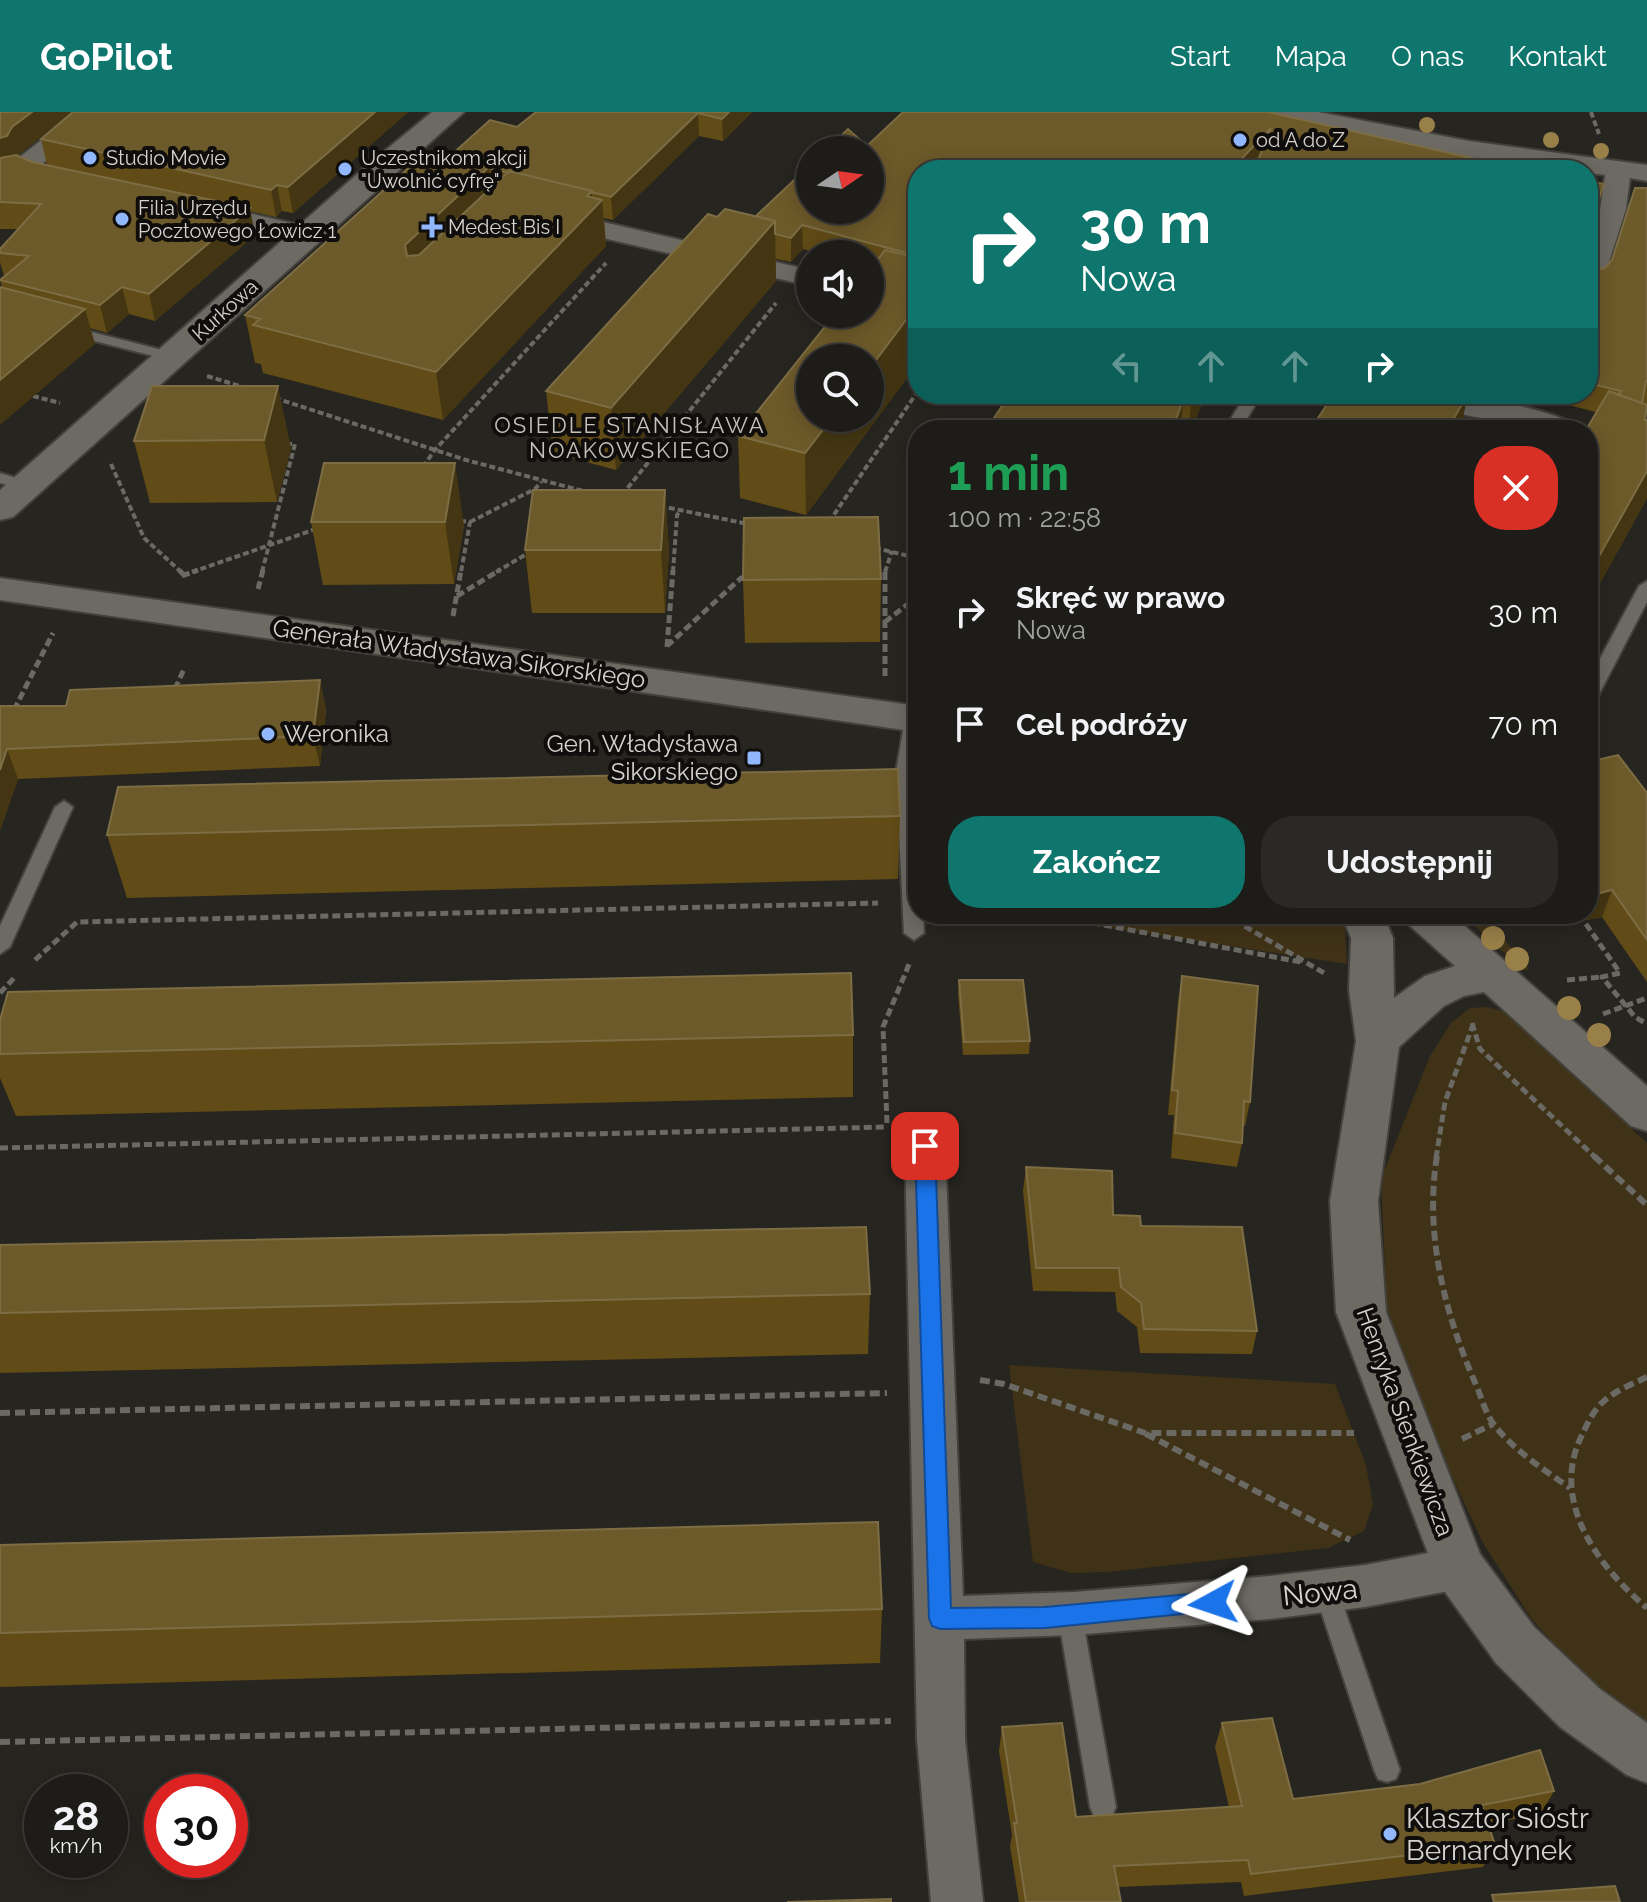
<!DOCTYPE html>
<html lang="pl">
<head>
<meta charset="utf-8">
<style>
  body { margin:0; font-family:Raleway,sans-serif; background:#2a2925; color:#f1f3f6; height:100vh; display:flex; flex-direction:column; font-size:30px; white-space:nowrap }
  * { box-sizing:border-box; margin:0 }
  p { font-size:26px; color:#a0a1a2 }
  .icon { flex:none; width:44px; height:44px; fill:none; stroke:currentColor; stroke-width:2; stroke-linecap:round; stroke-linejoin:round }
  .map { position:relative; flex:1; overflow:hidden }
  .details { position:absolute; left:908px; top:308px; width:690px; height:504px; display:flex; flex-direction:column; background:#1d1c18; border-radius:32px; box-shadow:0 4px 20px #0003,0 0 0 2px #3b3a37 }
  .details>* { flex:none }
  .banner { position:absolute; left:908px; top:48px; width:690px; height:244px; border-radius:32px; box-shadow:0 4px 20px #0003,0 0 0 2px #3b3a37; background:#0f766e; color:#fff; overflow:hidden }
  .needle { width:52px; rotate:77deg }
  .fabs { position:absolute; left:796px; top:24px; display:grid; gap:16px }
  .fabs a { display:grid; place-items:center; width:88px; height:88px; border-radius:50%; background:#1d1c18; box-shadow:0 4px 20px #0003,0 0 0 2px #3b3a37; font-size:40px }
  .speed { position:absolute; left:24px; top:1662px; display:flex; gap:16px; font-size:40px; font-weight:700; text-align:center }
  .speed>* { display:grid; place-content:center; width:104px; height:104px; border-radius:50%; background:#1d1c18; box-shadow:0 4px 20px #0003,0 0 0 2px #3b3a37; line-height:1 }
  .speed small { font-size:20px; font-weight:400 }
  .speed .limit { border:12px solid #d22; background:#fff; color:#111 }
  .pin { position:absolute; display:grid; place-items:center; width:68px; height:68px; color:#fff; margin:-34px; border-radius:16px; box-shadow:0 4px 12px #0006 }
  .me { position:absolute; width:88px; margin:-44px; rotate:265deg; stroke-linejoin:round; filter:drop-shadow(0 0 6px #0008) }
  .turn { display:flex; align-items:center; gap:28px; height:168px; padding:0 40px; font-size:36px }
  .turn .icon { width:104px; height:104px; stroke-width:2.5 }
  .turn b { display:block; font-size:56px; line-height:68px }
  .lanes { display:flex; align-items:center; height:76px; padding:0 40px; background:#0003; justify-content:center; gap:40px; direction:ltr }
  .lanes .off { opacity:.35 }
  .round { display:grid; place-items:center; flex:none; width:84px; height:84px; border-radius:32px; background:#2a2925 }
  .head { display:flex; align-items:center; justify-content:space-between; height:136px; padding:0 40px }
  h1 { font-size:48px; font-weight:700; line-height:60px; color:#1e9e55 }
  .primary-button { display:flex; gap:16px; margin-top:auto; padding:16px 40px }
  .primary-button a { flex:1; height:92px; border-radius:32px; background:#0f766e; color:#fff; font-size:32px; font-weight:700; line-height:92px; text-align:center }
  .primary-button a+a { background:#2a2925; color:#f1f3f6 }
  ul { padding:0; list-style:none }
  li { display:flex; align-items:center; gap:24px; height:112px; padding:0 40px }
  li div { flex:1 }
  li b { display:block; font-size:30px }
  li em { font-style:normal }
  header { display:flex; align-items:center; gap:48px; box-sizing:border-box; height:112px; padding:0 40px; background:#0f766e; color:#fff }
  header strong { font-size:38px }
  nav { display:flex; gap:44px; margin-inline-start:auto; font-size:28px }
  .map>svg:first-child { display:block }
  .green { fill:#3f3216 }
  .lines { fill:none; stroke-linecap:round; stroke-linejoin:round }
  .lane-casing { stroke:#43413c; stroke-width:4 }
  .street-casing { stroke:#43413c; stroke-width:4 }
  .secondary-casing { stroke:#43413c; stroke-width:4 }
  .path-far2 { stroke:#6a6964; stroke-width:4; stroke-dasharray:6 3; stroke-linecap:butt }
  .path-far1 { stroke:#6a6964; stroke-width:5; stroke-dasharray:8 4; stroke-linecap:butt }
  .path { stroke:#6a6964; stroke-width:6; stroke-dasharray:10 5; stroke-linecap:butt }
  .lane { fill:#6d6a64; fill-rule:evenodd }
  .street { fill:#6d6a64; fill-rule:evenodd }
  .secondary { fill:#6d6a64; fill-rule:evenodd }
  .tree { fill:#997f48 }
  .wall { fill:#614b16 }
  .shaded-wall { fill:#443612 }
  .building { fill:#6d5a2a; stroke:#7d6d44; stroke-width:2 }
  .route { fill:#1a73e8; stroke:#114b97; stroke-width:2 }
  .poi-dot { fill:#91b8fd; stroke:#0f0e0c; stroke-width:3 }
  .labels { text-anchor:middle; stroke-width:8; stroke-linejoin:round; paint-order:stroke }
  .far-poi-label { font-size:20px; fill:#d4d3cf; stroke:#0f0e0c; text-anchor:start }
  .far-street-label { font-size:20px; fill:#d4d3cf; stroke:#0f0e0c }
  .far-neighbourhood-label { font-size:22px; letter-spacing:2px; fill:#c5c2bb; stroke:#0f0e0c }
  .street-label { font-size:24px; fill:#d4d3cf; stroke:#0f0e0c }
  .poi-label { font-size:24px; fill:#d4d3cf; stroke:#0f0e0c; text-anchor:start }
  .near-street-label { font-size:28px; fill:#d4d3cf; stroke:#0f0e0c }
  .near-poi-label { font-size:28px; fill:#d4d3cf; stroke:#0f0e0c; text-anchor:start }
</style>
</head>
<body>
<header>
<strong>GoPilot</strong>
<nav><a>Start</a><a>Mapa</a><a>O nas</a><a>Kontakt</a></nav>
</header>
<div class="map">
<svg width="1647" height="1790" viewBox="0 0 1647 1790">
  <rect width="100%" height="100%" fill="#272520"/>
  <path class="green" d="M1019,802H1344L1347,852Z
    M1462,802H1483L1529,857L1523,858Z
    M1487,895L1503,899L1647,1031V1609L1619,1591L1570,1550L1531,1506L1483,1431L1409,1272L1387,1201L1381,1067L1430,944L1451,911L1470,896Z
    M1009,1253L1335,1272L1366,1353L1373,1392L1364,1419L1328,1436L1108,1460L1071,1461L1033,1450Z"/>
  <g class="lines">
    <g class="lane-casing">
      <path id="lane" d="M68,214L178,242L180,245L173,249L63,221L61,218Z
        M1246,282H1262L1240,318H1224Z
        M0,361L33,371L35,374L27,379L0,371Z
        M1647,469V490L1597,586L1588,592V569L1639,474Z
        M914,600L918,601L914,660L918,802H923L924,821L914,828L904,821L896,660L905,606Z
        M64,689L73,695L10,835L0,842V814L55,695Z
        M1327,1470L1336,1473L1339,1481L1400,1658L1396,1667L1387,1670L1378,1667L1374,1658L1315,1481L1318,1473Z
        M1070,1492L1079,1495L1082,1503L1116,1695L1112,1704L1103,1708L1094,1704L1090,1695L1058,1503L1061,1495Z"/>
    </g>
    <g class="street-casing">
      <path id="street" d="M77,0H105L42,52L36,63H18L14,58L21,44Z
        M1268,0H1318L1469,29L1647,53V69L1630,66L1626,97L1602,172L1598,178L1588,180V132L1600,97L1605,63L1588,61V58L1469,45L1280,7L1271,5Z
        M201,90L317,117L321,123L317,129L308,131L192,104L188,98L192,92Z
        M556,99L810,158V174L547,113L543,107L547,101Z
        M1392,282C1410,282 1430,281 1448,282C1473,284 1567,299 1580,318H1539L1406,291L1396,288Z
        M925,1018L939,1023L945,1034L963,1484L1074,1480L1270,1464L1365,1453L1459,1435L1475,1441L1482,1456L1475,1471L1459,1477L1365,1495L1270,1507L1074,1523L964,1527L965,1627L983,1790H931L917,1627L905,1034L911,1023Z"/>
    </g>
    <g class="secondary-casing">
      <path id="secondary" d="M432,0H464L13,405L0,408V378L364,56Z
        M0,466L918,594V620L0,488Z
        M1341,802H1383L1393,826L1394,886L1425,864L1455,854L1409,813L1403,802H1451L1647,974V1019L1631,1014L1484,880L1464,884L1444,894L1399,935L1378,1089L1386,1200L1480,1442L1534,1515L1600,1577L1647,1611V1671L1627,1663L1560,1615L1496,1551L1440,1473L1336,1200L1330,1089L1356,929L1349,878L1351,826Z"/>
    </g>
    <path class="path-far2" d="M1591,0L1599,22
      M207,264L243,275
      M33,284L60,291
      M275,286L466,348L583,379
      M111,352L144,426L181,460
      M423,355L434,339L606,151
      M622,383L776,191
      M660,394L748,412
      M460,409L470,410L461,460
      M470,410L535,377L541,370
      M829,410L918,279
      M875,436L918,446
      M192,460L316,417
      M262,460L295,332H287
      M496,460L530,440
      M673,460L677,403L681,398
      M885,460L892,439"/>
    <path class="path-far1" d="M179,458L184,463
      M182,464L198,458
      M258,477L263,458
      M457,484L500,458
      M453,504L461,458
      M885,510L918,484
      M667,534L741,466H746
      M667,535L673,458
      M885,564V458
      M175,577L184,557
      M14,598L53,521
      M1045,802L1301,850
      M1224,802L1324,861
      M1579,802L1620,861L1602,865L1635,905L1647,912
      M35,848L77,810L878,791
      M1567,868L1602,865
      M0,881L15,865
      M1603,902L1647,886
      M1472,911L1480,937L1596,1046
      M887,1011L883,915L910,850
      M0,1036L887,1015
      M1436,1046L1445,990L1474,910"/>
    <path class="path" d="M1437,1044C1424,1123 1445,1203 1477,1275C1482,1287 1486,1303 1495,1314C1515,1339 1543,1357 1570,1376
      M1594,1044L1647,1093
      M1647,1265C1633,1272 1616,1278 1604,1289C1593,1298 1587,1313 1581,1325C1550,1391 1599,1455 1647,1496
      M980,1268L1004,1272L1145,1321H1354
      M0,1301L887,1281
      M1146,1322L1350,1428
      M1462,1327L1493,1312
      M0,1630L891,1609"/>
    <use href="#lane" class="lane"/>
    <use href="#street" class="street"/>
    <use href="#secondary" class="secondary"/>
  </g>
  <g class="tree">
    <circle cx="1427" cy="13" r="8"/>
    <circle cx="1551" cy="28" r="8"/>
    <circle cx="1601" cy="39" r="8"/>
    <circle cx="1493" cy="826" r="12"/>
    <circle cx="1517" cy="847" r="12"/>
    <circle cx="1569" cy="896" r="12"/>
    <circle cx="1599" cy="923" r="12"/>
  </g>
  <path class="wall" d="M0,0H72L18,43L32,50L47,53L41,27L408,0L293,101L282,99L276,105L250,99L255,123L155,209L129,202L107,221L90,216L95,232L2,175L0,168L4,164L0,150V137L18,117H0Z
    M536,0H752L723,29L699,24L613,108L604,106L606,134L443,308L263,261L261,252L255,251L245,203L449,45L517,15Z
    M867,34L1257,51L1251,58H918V251L806,403L740,386L738,324L871,156H870V142H820L803,137L791,150L776,147V169L616,358L553,341L546,279L717,105L756,104Z
    M1588,69L1597,96L1592,112V155L1595,158L1605,156L1612,148L1647,76V297L1645,308H1647V386L1588,493V318L1596,300L1525,282H1588Z
    M152,274L291,336L277,390L150,391L134,329Z
    M1010,282L1203,288L1192,318H986Z
    M324,351L464,413L454,472L323,473L311,410Z
    M665,378L669,440L665,501H532L525,438Z
    M881,467L880,530L745,531L743,468Z
    M320,568L326,598L320,654L18,667L0,718V594H66Z
    M1588,650L1647,681V870L1602,805L1586,808L1582,802H1588Z
    M900,704L898,767L127,786L107,723Z
    M1182,864L1250,990L1245,1014H1243L1242,1031L1237,1055L1171,1046L1174,1003H1168L1178,889Z
    M959,868L1030,929L1029,942L963,943L958,881Z
    M0,908L853,923V985L16,1004L0,966Z
    M1026,1055L1113,1103L1141,1114L1257,1219L1252,1242L1140,1241L1137,1215L1117,1199L1115,1180L1033,1179L1023,1079Z
    M0,1133L870,1182L868,1242L0,1261Z
    M0,1433L882,1497L880,1551L0,1575Z
    M1222,1611L1293,1687L1554,1679L1541,1702L1488,1712L1495,1733L1483,1755L1244,1784L1241,1770L1118,1775L1121,1790H1019L1010,1734L1012,1723L999,1639L1002,1615L1076,1705L1229,1695L1215,1635Z"/>
  <path class="shaded-wall" d="M32,0H72L19,42L14,50L0,54V26Z
    M375,0H408L293,101L288,75Z
    M729,0H752L723,29L722,7Z
    M698,1L699,24L613,108L611,85Z
    M1271,16L1268,40L1251,58H1231Z
    M489,55L494,101L412,180L405,133Z
    M1604,72L1597,96L1588,123L1592,107Z
    M277,73L282,99L276,105L271,78Z
    M592,79L593,97L602,88L606,134L443,308L436,260Z
    M250,96L255,123L155,209L149,182Z
    M775,109L776,169L616,358L611,296Z
    M802,113L803,137L791,150V126Z
    M122,175L129,202L107,221L100,193Z
    M918,192V251L806,403L805,341L832,306H870V256Z
    M85,197L95,232L0,313V268Z
    M278,274L291,336L277,390L264,328Z
    M1194,282H1204L1203,288L1192,318H1188L1192,288Z
    M1468,282L1463,306L1456,318H1447Z
    M1184,286L1180,318H1172Z
    M455,351L464,413L454,472L445,410Z
    M1647,359V386L1588,493V464Z
    M665,378L669,440L665,501L661,438Z
    M320,568L326,598L320,654L313,624Z
    M7,637L18,667L0,718V658Z
    M1612,778L1602,805L1586,808L1596,782Z"/>
  <path class="building" d="M0,0H32L12,15L7,24L0,26Z
    M73,0H375L288,75L277,73L271,78L41,27Z
    M536,0H729L722,7L698,1L611,85L591,80L592,79L509,59L508,61L449,45L490,8L517,15Z
    M903,0H1268L1489,50L1531,58H1254L1271,16L1231,58H1056L1047,55L1044,58H918V144L802,113L791,126L775,122V109L756,104L810,53V98H870V38H826L848,17L867,34Z
    M426,40L489,55L405,133L407,144L419,143L509,59L592,79L587,84L602,88L436,260L253,213L260,207L245,203Z
    M16,43L32,50L250,96L149,182L122,175L100,193L0,168L29,144L0,141V137L41,92L0,90V46Z
    M1588,69L1604,72L1592,107V155L1595,158L1605,156L1612,148L1635,76H1647V269H1646L1642,291L1618,283L1621,279L1588,271Z
    M725,97L775,109L611,296L546,279L708,102L717,105Z
    M885,138L918,146V192L870,256V246H810V306H832L805,341L738,324L835,202H870V158Z
    M0,175L85,197L0,268Z
    M152,274H278L264,328L134,329Z
    M1609,279L1647,293L1645,308H1647V359L1588,464V318H1586Z
    M1010,282H1194L1192,288L1184,286L1172,318H986Z
    M1334,282H1468L1447,318H1310Z
    M324,351H455L445,410H311Z
    M533,378H665L661,438H525Z
    M878,405L881,467L743,468L744,406Z
    M320,568L313,624L7,637L0,658V594H66L70,578Z
    M1618,643L1647,681V828L1612,778L1596,782L1588,771V737L1593,735L1588,729V650Z
    M898,657L900,704L107,723L118,675Z
    M851,861L853,923L0,942V908L8,880Z
    M1182,864L1258,874L1250,990L1244,989L1242,1031L1175,1021L1178,979L1172,978Z
    M959,868H1023L1030,929L964,930Z
    M1026,1055L1112,1059L1113,1103L1140,1104L1141,1114L1242,1115L1257,1219L1144,1217L1141,1191L1121,1175L1119,1156H1036Z
    M866,1115L870,1182L0,1201V1133Z
    M878,1410L882,1497L0,1521V1433Z
    M1272,1606L1293,1687L1420,1672L1540,1638L1554,1679L1482,1693L1495,1733L1251,1762L1248,1748L1114,1754L1121,1790H1026L1014,1711H1017L1002,1615L1062,1611L1076,1705L1242,1694L1222,1611Z
    M1615,1774L1620,1790H1494L1492,1783Z
    M891,1787V1790H787Z"/>
  <path class="route" d="M925,1027L932,1029L935,1034L951,1496L1045,1495L1213,1480L1221,1483L1224,1491L1221,1498L1045,1516L940,1517L932,1514L929,1506L915,1034L918,1029Z"/>
  <g class="poi-dot">
    <circle cx="1240" cy="28" r="8"/>
    <circle cx="90" cy="46" r="8"/>
    <circle cx="345" cy="57" r="8"/>
    <circle cx="122" cy="107" r="8"/>
    <path d="M428 103h8v8h8v8h-8v8h-8v-8h-8v-8h8z"/>
    <circle cx="268" cy="622" r="8"/>
    <rect x="746" y="638" width="16" height="16" rx="4"/>
    <circle cx="1390" cy="1722" r="8"/>
  </g>
  <g class="labels">
    <g class="far-poi-label">
      <text x="1256" y="35">od A do Z</text>
      <text x="106" y="53">Studio Movie</text>
      <text x="361" y="53">Uczestnikom akcji<tspan x="361" dy="23">"Uwolnić cyfrę"</tspan></text>
      <text x="138" y="103">Filia Urzędu<tspan x="138" dy="23">Pocztowego Łowicz 1</tspan></text>
      <text x="448" y="122">Medest Bis I</text>
    </g>
    <g class="far-street-label">
      <text transform="translate(225 198) rotate(-42)" y="7">Kurkowa</text>
    </g>
    <g class="far-neighbourhood-label">
      <text x="630" y="321">OSIEDLE STANISŁAWA<tspan x="630" dy="25">NOAKOWSKIEGO</tspan></text>
    </g>
    <g class="street-label">
      <text transform="translate(459 542) rotate(8)" y="8">Generała Władysława Sikorskiego</text>
      <text transform="translate(1405 1310) rotate(70)" y="8">Henryka Sienkiewicza</text>
    </g>
    <g class="poi-label">
      <text x="284" y="630">Weronika</text>
      <text x="738" y="640" text-anchor="end">Gen. Władysława<tspan x="738" dy="28">Sikorskiego</tspan></text>
    </g>
    <g class="near-street-label">
      <text transform="translate(1320 1480) rotate(-6)" y="10">Nowa</text>
    </g>
    <g class="near-poi-label">
      <text x="1406" y="1716">Klasztor Sióstr<tspan x="1406" dy="32">Bernardynek</tspan></text>
    </g>
  </g>
</svg>
<div class="fabs">
<a><svg class="needle" viewBox="-14 -14 28 28"><path d="M0-13l5 13h-10z" fill="#e53935"/><path d="M0 13l5-13h-10z" fill="#a0a1a2"/></svg></a>
<a><svg class="icon" aria-label="sound" viewBox="0 0 24 24"><path d="M4 9h4l5-4v14l-5-4H4zM17 9q2 3 0 6"/></svg></a>
<a><svg class="icon" aria-label="search" viewBox="0 0 24 24"><circle cx="10" cy="10" r="6"/><path d="M15 15l6 6"/></svg></a>
</div>
<div class="speed"><div>28<small>km/h</small></div><div class="limit">30</div></div>
<div class="pin" style="left:925px;top:1034px;background:#d93025"><svg class="icon" aria-label="arrive" viewBox="0 0 24 24"><path d="M6 21V4h12l-3 4 3 4H6"/></svg></div>
<svg class="me" style="left:1213px;top:1491px" viewBox="-20 -20 40 40"><path d="M0-17L14 15 0 8-14 15z" fill="#1a73e8" stroke="#fff" stroke-width="4"/></svg>
<div class="banner">
<div class="turn"><svg class="icon" aria-label="right" viewBox="0 0 24 24"><path d="M7 20v-9h11M14 6l5 5-5 5"/></svg><div><b>30 m</b>Nowa</div></div>
<div class="lanes"><svg class="icon off" aria-label="left" viewBox="0 0 24 24"><path d="M17 20v-9H6M10 6l-5 5 5 5"/></svg><svg class="icon off" aria-label="ahead" viewBox="0 0 24 24"><path d="M12 20V5M6 11l6-6 6 6"/></svg><svg class="icon off" aria-label="ahead" viewBox="0 0 24 24"><path d="M12 20V5M6 11l6-6 6 6"/></svg><svg class="icon" aria-label="right" viewBox="0 0 24 24"><path d="M7 20v-9h11M14 6l5 5-5 5"/></svg></div>
</div>
<section class="details">
<div class="head"><div><h1>1 min</h1><p>100 m · 22:58</p></div><a class="round" style="background:#d93025;color:#fff"><svg class="icon" aria-label="close" viewBox="0 0 24 24"><path d="M6 6l12 12M18 6L6 18"/></svg></a></div>
<ul>
<li><svg class="icon" aria-label="right" viewBox="0 0 24 24"><path d="M7 20v-9h11M14 6l5 5-5 5"/></svg><div><b>Skręć w prawo</b><p>Nowa</p></div><em>30 m</em></li>
<li><svg class="icon" aria-label="arrive" viewBox="0 0 24 24"><path d="M6 21V4h12l-3 4 3 4H6"/></svg><div><b>Cel podróży</b></div><em>70 m</em></li>
</ul>
<div class="primary-button"><a>Zakończ</a><a>Udostępnij</a></div>
</section>
</div>
</body>
</html>
